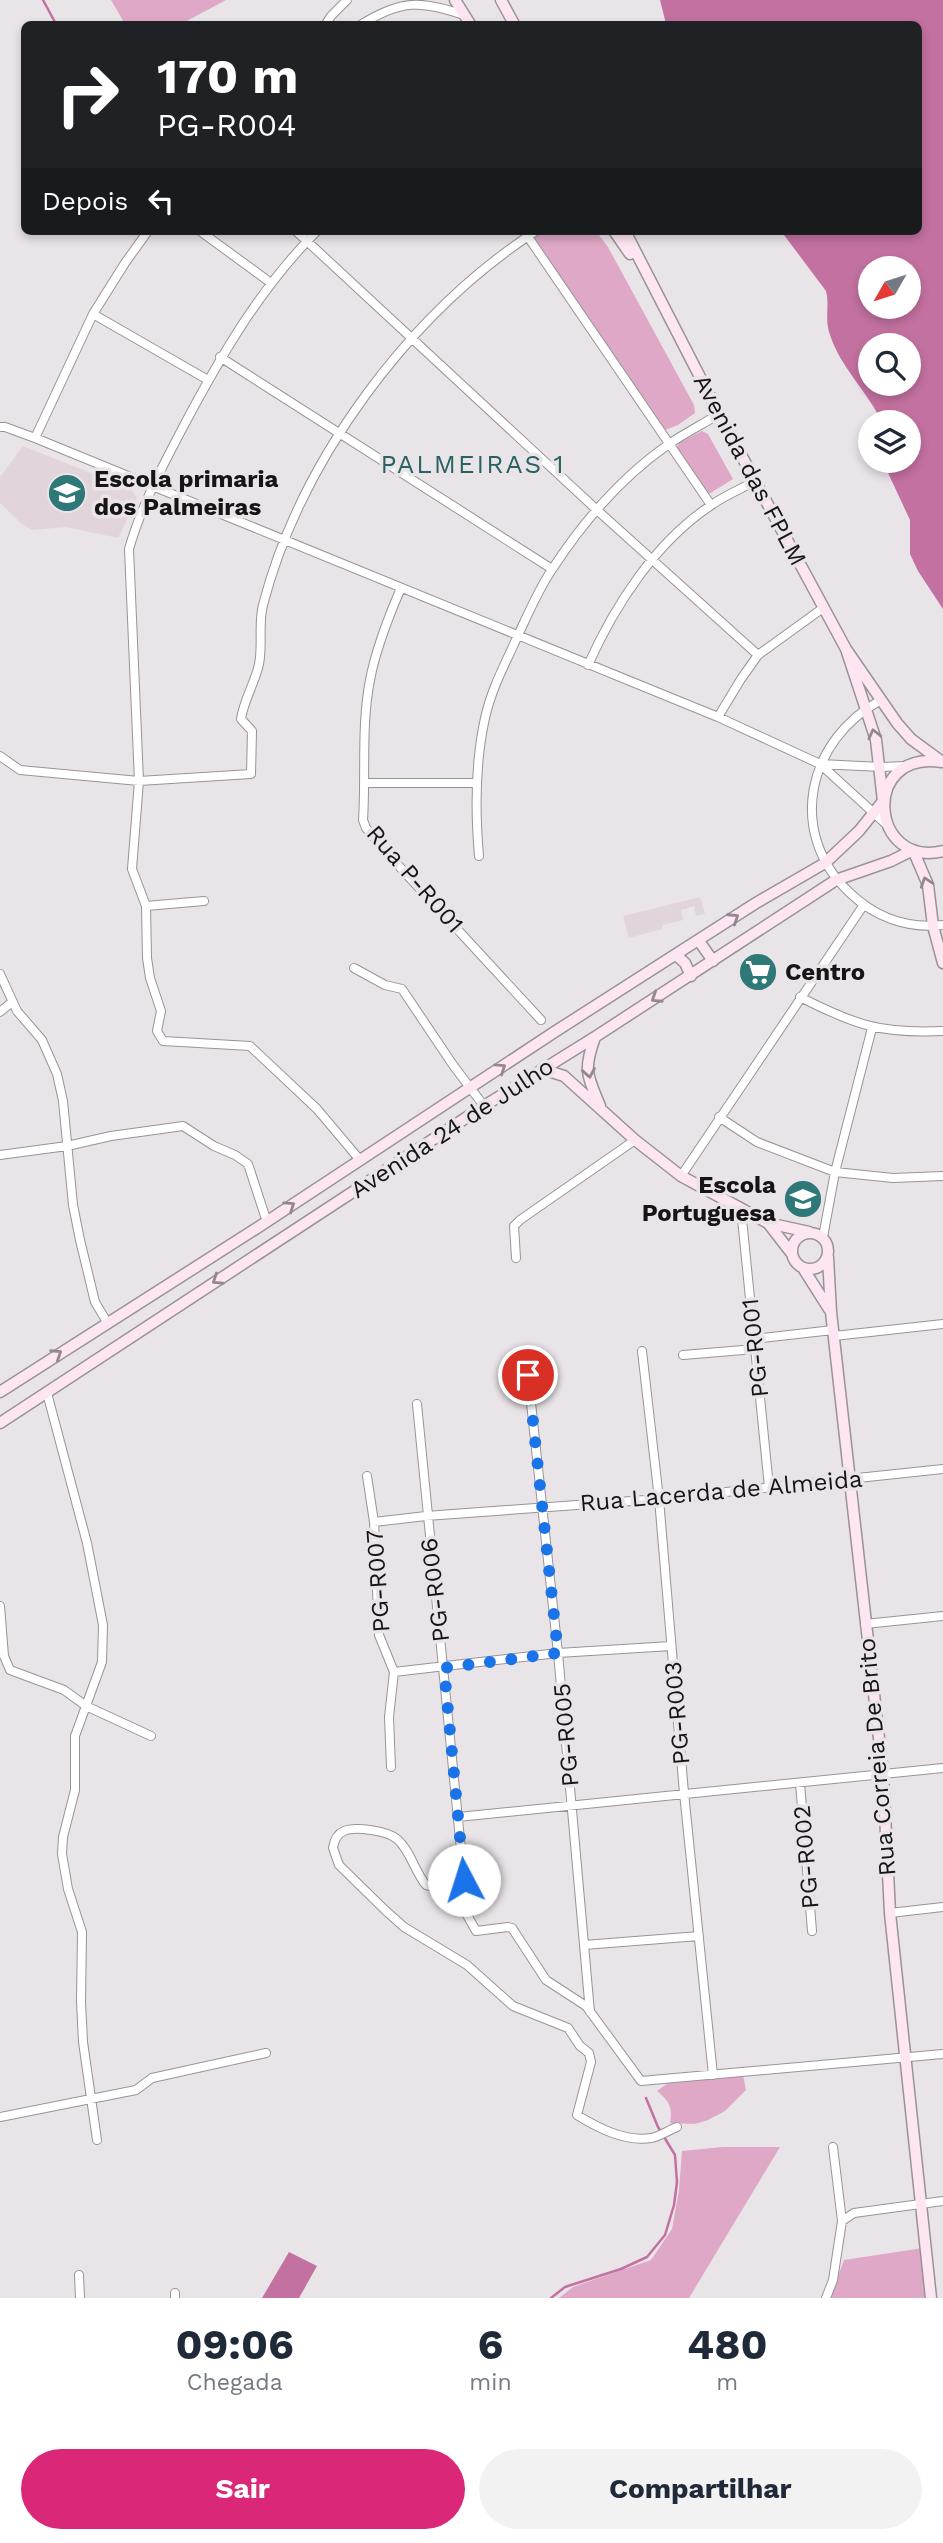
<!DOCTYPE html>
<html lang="pt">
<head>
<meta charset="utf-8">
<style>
  body { margin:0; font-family:"Work Sans",sans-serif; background:#f2f2f3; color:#1f2937; height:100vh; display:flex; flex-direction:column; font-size:26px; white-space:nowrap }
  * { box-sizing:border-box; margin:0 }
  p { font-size:23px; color:#747a83 }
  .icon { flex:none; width:38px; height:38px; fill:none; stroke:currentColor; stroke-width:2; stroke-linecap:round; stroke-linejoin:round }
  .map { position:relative; height:2298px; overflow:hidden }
  .details { display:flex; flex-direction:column; background:#fff; flex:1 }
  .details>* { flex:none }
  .hud { position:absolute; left:21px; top:21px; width:901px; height:214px; border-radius:10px; box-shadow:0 4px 10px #0003; background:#202124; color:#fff; overflow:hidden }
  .needle { width:46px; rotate:231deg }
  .controls { position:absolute; left:858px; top:256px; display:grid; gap:14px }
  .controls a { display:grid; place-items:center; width:63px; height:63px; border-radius:50%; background:#fff; box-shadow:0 4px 10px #0003; font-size:35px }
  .pin { position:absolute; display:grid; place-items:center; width:60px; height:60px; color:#fff; margin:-30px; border:4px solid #fff; border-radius:50%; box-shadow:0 2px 7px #0007 }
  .me { position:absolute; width:77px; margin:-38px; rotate:355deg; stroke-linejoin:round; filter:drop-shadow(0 0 5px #0008) }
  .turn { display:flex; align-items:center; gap:24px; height:147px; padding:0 21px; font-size:32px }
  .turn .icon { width:91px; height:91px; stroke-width:2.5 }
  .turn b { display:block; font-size:49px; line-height:60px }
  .then { display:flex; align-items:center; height:66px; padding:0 21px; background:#0003; gap:14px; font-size:26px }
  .eta { display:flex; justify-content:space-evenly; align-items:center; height:119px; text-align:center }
  .eta b { font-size:42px; font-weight:700; line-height:49px }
  .cta { display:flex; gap:14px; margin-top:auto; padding:14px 21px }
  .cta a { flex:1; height:80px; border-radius:42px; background:#db2777; color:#fff; font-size:28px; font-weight:700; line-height:80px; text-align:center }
  .cta a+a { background:#f2f2f3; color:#1f2937 }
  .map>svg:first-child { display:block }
  .built { fill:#e1d5db }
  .green { fill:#dfa8c6 }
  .water { fill:#c371a0; fill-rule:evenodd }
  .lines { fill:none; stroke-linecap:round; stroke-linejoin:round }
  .stream { stroke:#c371a0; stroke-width:2.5 }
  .street-casing { stroke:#989496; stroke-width:10 }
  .secondary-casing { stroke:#989496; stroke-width:13 }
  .street { stroke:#fff; stroke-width:8 }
  .secondary { stroke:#fde5f2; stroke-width:10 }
  .oneway { stroke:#95878f }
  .route { stroke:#1a73e8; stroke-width:12; stroke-dasharray:0 21.6 }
  .labels { text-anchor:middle; stroke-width:7; stroke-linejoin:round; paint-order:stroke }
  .street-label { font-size:24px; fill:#161415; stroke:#e9e4e7 }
  .poi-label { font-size:24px; font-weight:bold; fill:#161415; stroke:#e9e4e7; text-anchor:start }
  .neighbourhood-label { font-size:26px; letter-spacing:2px; fill:#286262; stroke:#e9e4e7 }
</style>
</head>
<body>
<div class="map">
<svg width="943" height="2298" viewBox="0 0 943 2298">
  <rect width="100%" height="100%" fill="#e9e4e7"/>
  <path class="built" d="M23,446L131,489L137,498L118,538L66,527L32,530L22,524L0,503V477Z
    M700,897L705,914L696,916L694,906L681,910L683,920L662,925V929L629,938L623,916Z"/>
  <path class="green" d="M111,0H226L181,24H125Z
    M538,231H596L608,247L694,405L695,413L678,425L665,430L657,422L533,240Z
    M702,431L708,434L733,479L709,494L702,488L676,448L680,442Z
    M743,2075L746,2090L725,2111L708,2120L695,2124L670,2123C673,2107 669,2101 657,2091L675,2078Z
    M723,2147H780L689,2298H559L573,2287L651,2260L672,2229L679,2190L682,2151Z
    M923,2248L928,2298H830L844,2260Z"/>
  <path class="water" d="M660,0H943V609L918,571L910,554V520L882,460H908V422H882C867,391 841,368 830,335C824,318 830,306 826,291L781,231H919V24H666ZM870,268H908V306H870ZM870,345H908V383H870Z
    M289,2252L317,2266L299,2298H262Z"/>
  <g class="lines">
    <path class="stream" d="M43,0L56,24
      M551,2298L565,2287L621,2269L647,2257L665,2235L674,2205L677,2182L675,2155L658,2127L646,2098"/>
    <g class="street-casing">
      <path id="street" d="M326,24L331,16L347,0
        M362,24C401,0 421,0 464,15
        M200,231L271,283
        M296,231L597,510L758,655
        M317,231C259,289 219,359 181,431C161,469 141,507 129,549L139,781L132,869L146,906L147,958L150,978L161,1011L157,1031L163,1041L250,1046L317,1109L360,1160
        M524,231L711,505
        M93,314L208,380
        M220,357L552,569
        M0,427H5L35,438L718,717L820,764L887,825
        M35,438L93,314L125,263L148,231
        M401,588C388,618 376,648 370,680C361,726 366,774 363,820L366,828L385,851L541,1020
        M588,665C615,605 656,541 713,504C726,495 741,489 755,481
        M881,700C807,740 786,833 850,893C875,917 907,929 943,925
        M718,717L741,679L758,655L823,608
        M0,756L20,770L139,781L251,774L252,731L241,719C244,699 255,683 259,664C263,645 258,624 263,605C301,459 410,313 536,231
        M820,764L881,767L906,766
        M365,783H477
        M479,856C475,810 475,763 485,718C491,691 503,668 514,644C526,619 537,591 553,568C583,522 623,476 669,444C685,433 703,424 719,414
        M146,906L204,901
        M354,968L385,985L402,989L453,1065L484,1106
        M0,974L17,1011L42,1040L57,1074L63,1101L73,1205L80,1240L95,1302L107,1322
        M800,997C855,1025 881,1034 943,1031
        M0,1012L12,1002
        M719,1117L757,1142L835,1172L893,1178L943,1176
        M0,1155L67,1146L111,1136L183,1126L214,1146L235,1155L248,1164L267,1222
        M681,1176L863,906
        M741,1209L769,1487
        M823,1237L835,1172L872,1028
        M516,1258L514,1226L520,1220L635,1140
        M834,1336L943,1324
        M754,1339L833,1330
        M642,1351L659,1499L684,1793L713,2075
        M683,1355L755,1349
        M528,1375L558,1653L590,2012
        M47,1393L87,1543L103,1625L102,1662L75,1736V1790L63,1837L62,1854L68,1889L82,1932L81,2002L83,2042L97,2140
        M417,1404L464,1880L459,1901
        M367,1476L374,1522L379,1635L394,1672L389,1717L391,1767
        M374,1522L426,1516L659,1499L943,1469
        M0,1606L4,1656L10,1670L64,1690L86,1706L151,1736
        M865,1624L943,1616
        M394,1672L558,1653L671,1646
        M800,1783L812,1931
        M458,1817L943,1768
        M890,1913L943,1907
        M584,1945L699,1936
        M0,2117L136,2090L152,2078L266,2053
        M677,2127C669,2130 659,2137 651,2138C625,2142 598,2128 577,2115L591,2062L589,2053L580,2046L568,2028L513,2006L467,1965L404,1927L385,1910L339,1865L333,1848C334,1841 337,1834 344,1831C355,1826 388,1831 397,1839C410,1850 415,1872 426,1885L446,1891L457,1897L476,1931L508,1927L512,1928L546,1980L586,2006L641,2081L943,2054
        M842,2221L854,2213L943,2201
        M79,2275L80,2298
        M175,2293V2298
        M826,2298L833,2280L842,2221L833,2147"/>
    </g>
    <g class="secondary-casing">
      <path id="secondary" d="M455,0L470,24
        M501,0L514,24
        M614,231L630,254
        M625,231L719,414L846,649L897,723L911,739L941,761
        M942,762C860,749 870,869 943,851
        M699,941L713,961
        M676,955L685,963L691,976
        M595,1037C583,1071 587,1074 600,1106
        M542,1069L564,1076L635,1140L681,1176L768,1223L809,1232
        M768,1223L792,1254
        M792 1251a18 18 0 1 1 36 0a18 18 0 1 1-36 0Z
        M828,1257L831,1312L883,1774L890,1913L931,2298
        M803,1268L829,1309
        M0,1392L257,1228L556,1031L756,903L825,863L859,831L883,801L876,740L846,649
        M0,1423L484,1106L595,1037L836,880L891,861L913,850L928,885L933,926L943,963"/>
    </g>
    <use href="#street" class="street"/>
    <use href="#secondary" class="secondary"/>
  </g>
  <defs><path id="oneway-chevron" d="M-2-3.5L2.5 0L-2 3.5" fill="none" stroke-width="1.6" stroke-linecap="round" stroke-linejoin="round" transform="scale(1.75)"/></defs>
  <g class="oneway">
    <use href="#oneway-chevron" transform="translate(874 734) rotate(-104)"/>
    <use href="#oneway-chevron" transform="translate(926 882) rotate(-108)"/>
    <use href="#oneway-chevron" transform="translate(734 918) rotate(-33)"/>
    <use href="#oneway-chevron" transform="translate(656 998) rotate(147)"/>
    <use href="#oneway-chevron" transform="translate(501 1068) rotate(-34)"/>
    <use href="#oneway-chevron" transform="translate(589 1073) rotate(80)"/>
    <use href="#oneway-chevron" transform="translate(290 1206) rotate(-34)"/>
    <use href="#oneway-chevron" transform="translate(217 1280) rotate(146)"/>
    <use href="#oneway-chevron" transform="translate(57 1354) rotate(-33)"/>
  </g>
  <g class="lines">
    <path class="route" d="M464,1880L444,1668L558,1653L528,1375"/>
  </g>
  <defs>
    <g id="school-disc" transform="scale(2.0125)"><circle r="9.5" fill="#2e7878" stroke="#e9e4e7"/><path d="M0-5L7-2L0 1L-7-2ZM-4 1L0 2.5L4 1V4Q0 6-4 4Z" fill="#fff"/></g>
    <g id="supermarket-disc" transform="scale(2.0125)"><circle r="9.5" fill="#2e7878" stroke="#e9e4e7"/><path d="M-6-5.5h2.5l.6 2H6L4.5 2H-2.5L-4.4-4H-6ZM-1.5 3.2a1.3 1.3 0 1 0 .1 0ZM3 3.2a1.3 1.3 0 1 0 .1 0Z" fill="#fff"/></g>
  </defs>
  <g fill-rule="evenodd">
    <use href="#school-disc" x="67" y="493"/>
    <use href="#supermarket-disc" x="758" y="972"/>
    <use href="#school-disc" x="803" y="1199"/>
  </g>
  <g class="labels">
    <g class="street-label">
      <text transform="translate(750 470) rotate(62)" y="8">Avenida das FPLM</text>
      <text transform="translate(415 879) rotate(49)" y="8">Rua P-R001</text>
      <text transform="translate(452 1128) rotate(-33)" y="8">Avenida 24 de Julho</text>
      <text transform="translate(755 1348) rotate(-96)" y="8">PG-R001</text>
      <text transform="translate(721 1491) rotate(-5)" y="8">Rua Lacerda de Almeida</text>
      <text transform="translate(378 1581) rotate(-94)" y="8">PG-R007</text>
      <text transform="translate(435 1590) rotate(-97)" y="8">PG-R006</text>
      <text transform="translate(677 1713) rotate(-95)" y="8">PG-R003</text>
      <text transform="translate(566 1735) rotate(-95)" y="8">PG-R005</text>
      <text transform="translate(877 1757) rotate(-95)" y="8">Rua Correia De Brito</text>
      <text transform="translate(806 1857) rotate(-95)" y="8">PG-R002</text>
    </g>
    <g class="poi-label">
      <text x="94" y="487">Escola primaria<tspan x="94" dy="28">dos Palmeiras</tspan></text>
      <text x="785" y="980">Centro</text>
      <text x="776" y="1193" text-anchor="end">Escola<tspan x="776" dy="28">Portuguesa</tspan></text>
    </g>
    <g class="neighbourhood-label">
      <text x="473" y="473">PALMEIRAS 1</text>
    </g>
  </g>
</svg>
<div class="controls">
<a><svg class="needle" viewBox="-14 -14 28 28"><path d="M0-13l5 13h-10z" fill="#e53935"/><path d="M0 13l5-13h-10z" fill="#747a83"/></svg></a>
<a><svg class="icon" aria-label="search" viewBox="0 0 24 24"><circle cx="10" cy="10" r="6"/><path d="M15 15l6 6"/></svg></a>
<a><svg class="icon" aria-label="layers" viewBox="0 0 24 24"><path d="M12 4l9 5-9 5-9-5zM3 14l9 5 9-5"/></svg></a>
</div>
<div class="pin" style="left:528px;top:1375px;background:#d93025"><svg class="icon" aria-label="arrive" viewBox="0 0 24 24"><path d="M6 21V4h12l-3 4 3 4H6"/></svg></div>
<svg class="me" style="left:464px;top:1880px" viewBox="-20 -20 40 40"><circle r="19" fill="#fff"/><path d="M0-13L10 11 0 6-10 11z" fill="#1a73e8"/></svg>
<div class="hud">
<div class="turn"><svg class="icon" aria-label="right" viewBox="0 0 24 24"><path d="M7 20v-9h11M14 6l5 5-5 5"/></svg><div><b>170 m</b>PG-R004</div></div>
<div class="then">Depois<svg class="icon" aria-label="left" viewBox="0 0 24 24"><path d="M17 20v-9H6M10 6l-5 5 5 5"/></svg></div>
</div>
</div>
<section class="details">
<div class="eta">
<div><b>09:06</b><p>Chegada</p></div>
<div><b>6</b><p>min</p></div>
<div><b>480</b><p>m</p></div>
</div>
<div class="cta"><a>Sair</a><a>Compartilhar</a></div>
</section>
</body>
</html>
